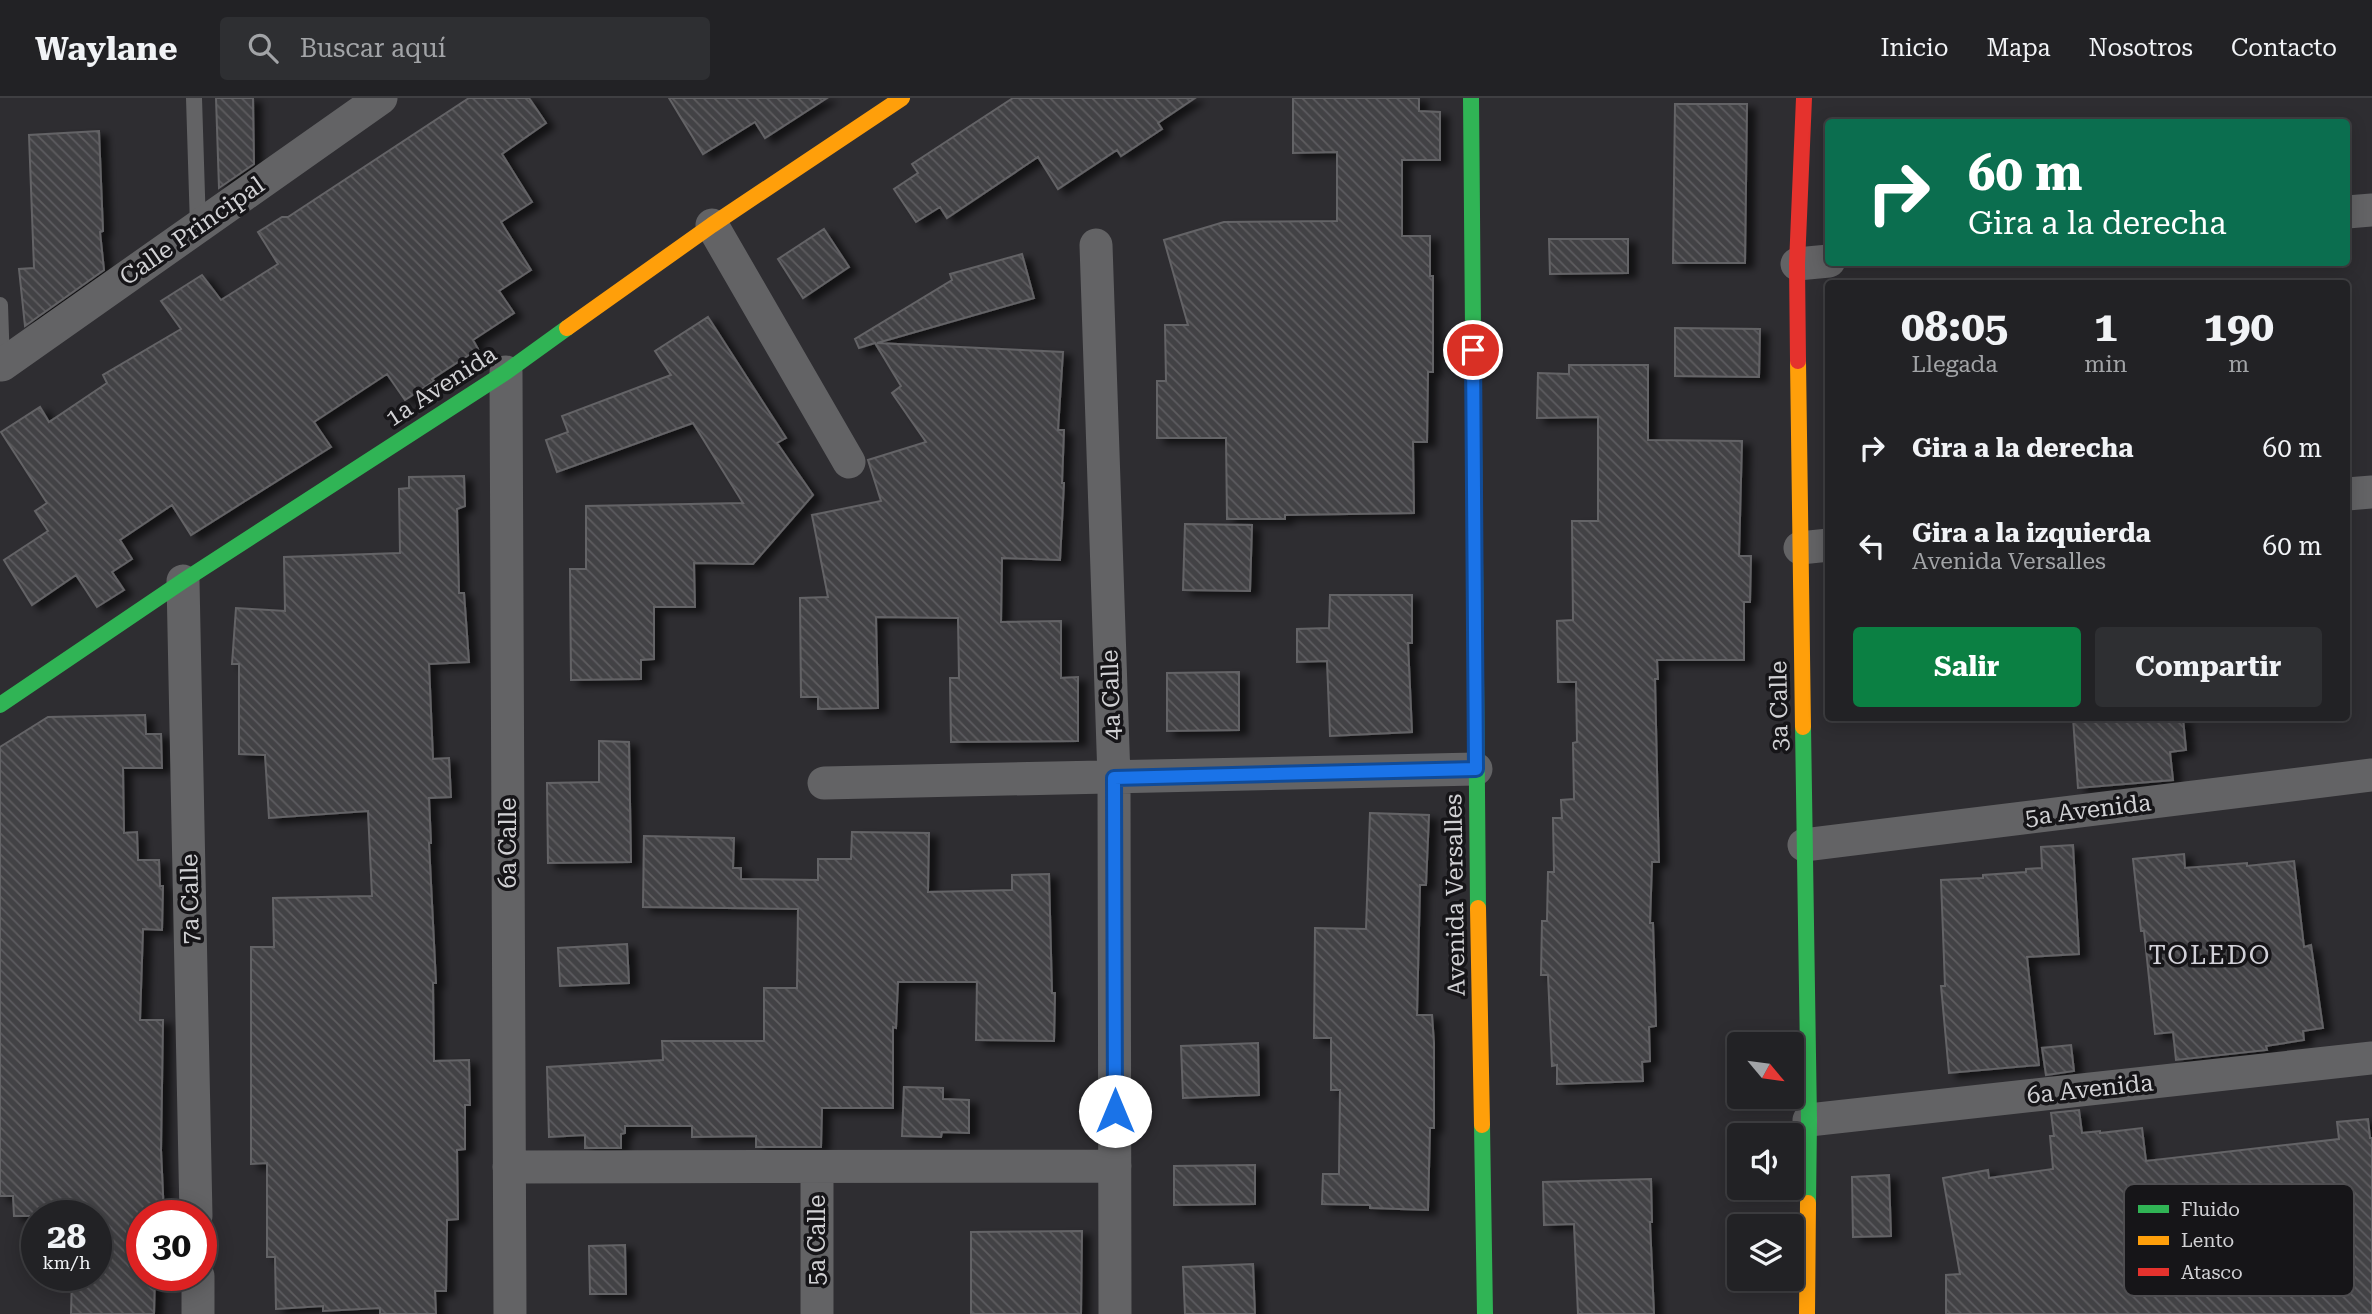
<!DOCTYPE html>
<html lang="es">
<head>
<meta charset="utf-8">
<style>
  body { margin:0; font-family:"Roboto Serif",serif; background:#2e2f32; color:#f1f3f6; height:100vh; display:flex; flex-direction:column; font-size:26px; white-space:nowrap }
  * { box-sizing:border-box; margin:0 }
  p { font-size:23px; color:#a2a4a7 }
  .icon { flex:none; width:38px; height:38px; fill:none; stroke:currentColor; stroke-width:2; stroke-linecap:round; stroke-linejoin:round }
  .map { position:relative; flex:1; overflow:hidden }
  .sheet { position:absolute; left:1825px; top:182px; width:525px; height:441px; display:flex; flex-direction:column; background:#222225; border-radius:7px; box-shadow:0 4px 18px #0003,0 0 0 2px #3f3f42 }
  .sheet>* { flex:none }
  .guide { position:absolute; left:1825px; top:21px; width:525px; height:147px; border-radius:7px; box-shadow:0 4px 18px #0003,0 0 0 2px #3f3f42; background:#0b6e4f; color:#fff; overflow:hidden }
  .needle { width:46px; rotate:119deg }
  .controls { position:absolute; left:1727px; top:934px; display:grid; gap:14px }
  .controls a { display:grid; place-items:center; width:77px; height:77px; border-radius:7px; background:#222225; box-shadow:0 4px 18px #0003,0 0 0 2px #3f3f42; font-size:35px }
  .speed { position:absolute; left:21px; top:1102px; display:flex; gap:14px; font-size:35px; font-weight:700; text-align:center }
  .speed>* { display:grid; place-content:center; width:91px; height:91px; border-radius:50%; background:#222225; box-shadow:0 4px 18px #0003,0 0 0 2px #3f3f42; line-height:1 }
  .speed small { font-size:18px; font-weight:400 }
  .speed .limit { border:10px solid #d22; background:#fff; color:#111 }
  .pin { position:absolute; display:grid; place-items:center; width:60px; height:60px; color:#fff; margin:-30px; border:4px solid #fff; border-radius:50%; box-shadow:0 2px 7px #0007 }
  .me { position:absolute; width:77px; margin:-38px; rotate:0deg; stroke-linejoin:round; filter:drop-shadow(0 0 5px #0008) }
  .turn { display:flex; align-items:center; gap:24px; height:147px; padding:0 28px; font-size:32px }
  .turn .icon { width:91px; height:91px; stroke-width:2.5 }
  .turn b { display:block; font-size:49px; line-height:60px }
  .eta { display:flex; justify-content:space-evenly; align-items:center; height:119px; text-align:center }
  .eta b { font-size:42px; font-weight:700; line-height:49px }
  .primary-button { display:flex; gap:14px; margin-top:auto; padding:14px 28px }
  .primary-button a { flex:1; height:80px; border-radius:7px; background:#0b8043; color:#fff; font-size:28px; font-weight:700; line-height:80px; text-align:center }
  .primary-button a+a { background:#2e2f32; color:#f1f3f6 }
  ul { padding:0; list-style:none }
  li { display:flex; align-items:center; gap:21px; height:98px; padding:0 28px }
  li div { flex:1 }
  li b { display:block; font-size:26px }
  li em { font-style:normal }
  header { display:flex; align-items:center; gap:42px; box-sizing:border-box; height:98px; padding:0 35px; background:#222225; border-bottom:2px solid #3f3f42 }
  header strong { font-size:33px }
  nav { display:flex; gap:38px; margin-inline-start:auto; font-size:24px }
  .search { width:490px; height:63px; background:#2e2f32; display:flex; align-items:center; gap:18px; box-sizing:border-box; padding:0 24px; border-radius:7px; color:#a2a4a7; font-size:26px }
  .map>svg:first-child { display:block }
  .building { fill:url(#building-back-hatch); stroke:#646366; stroke-width:2; filter:url(#shadow) }
  .lines { fill:none; stroke-linecap:round; stroke-linejoin:round }
  .lane { stroke:#636365; stroke-width:16 }
  .street { stroke:#636365; stroke-width:33 }
  .fast { stroke:#30b455; stroke-width:16 }
  .slow { stroke:#ff9f0a; stroke-width:16 }
  .jam { stroke:#e5322d; stroke-width:16 }
  .route-casing { stroke:#114b97; stroke-width:18 }
  .route { stroke:#1a73e8; stroke-width:12 }
  .labels { text-anchor:middle; stroke-width:7; stroke-linejoin:round; paint-order:stroke }
  .street-label { font-size:24px; fill:#d1d1d4; stroke:#161518 }
  .neighbourhood-label { font-size:26px; letter-spacing:2px; fill:#d2d1d8; stroke:#161518 }
  .key { fill:#161518; stroke:#4e4d50; stroke-width:2 }
  .key-label { font-size:19px; fill:#d1d1d4 }
</style>
</head>
<body>
<header>
<strong>Waylane</strong>
<div class="search"><svg class="icon" aria-label="search" viewBox="0 0 24 24"><circle cx="10" cy="10" r="6"/><path d="M15 15l6 6"/></svg>Buscar aquí</div>
<nav><a>Inicio</a><a>Mapa</a><a>Nosotros</a><a>Contacto</a></nav>
</header>
<div class="map">
<svg width="2372" height="1216" viewBox="0 0 2372 1216">
  <defs>
    <pattern id="building-back-hatch" width="6" height="6" patternUnits="userSpaceOnUse" patternTransform="scale(1.75)"><rect width="6" height="6" fill="#434245"/><path d="M-1 5l2 2M0 0l6 6M5-1l2 2" fill="none" stroke="#5d5c5f"/></pattern>
    <filter id="shadow"><feDropShadow dx="8" dy="4.5" stdDeviation="3.5" flood-color="#0009"/></filter>
  </defs>
  <rect width="100%" height="100%" fill="#2e2d31"/>
  <path class="building" d="M216,0H253L254,66L219,90Z
    M469,0H529L546,25L502,56L532,104L501,124L531,172L499,193L514,215L473,242L478,251L432,281L434,283L405,302L387,276L314,324L331,349L191,437L172,407L120,442L132,461L112,474L124,492L97,509L76,477L32,507L4,462L48,433L35,413L47,405L1,334L40,309L49,324L107,285L103,277L181,231L161,203L202,177L221,202L278,166L258,134L282,119H288Z
    M669,0H827L765,40L755,24L703,56Z
    M1013,0H1195L1158,25L1162,31L1121,58L1117,52L1058,91L1038,59L947,120L940,109L916,124L894,91L918,75L912,66Z
    M1293,0H1419V13L1440,14V62H1402V138H1430V178H1433V274H1428L1427,344H1413L1414,415L1285,417V421H1227L1226,340H1157V283H1166L1165,227H1188L1164,142L1224,124L1337,123V54L1293,55Z
    M1675,6H1747L1745,165H1673Z
    M99,33L103,133L100,134L104,172L25,228L19,171L34,170L29,37Z
    M824,131L849,169L803,200L778,161Z
    M1549,141H1628V175L1550,176Z
    M1022,156L1034,200L877,245L1063,254L1058,332H1064L1062,385H1064L1060,462L1002,460L1001,524L1061,523V580L1078,579V643L951,644L950,580H959L958,520L876,519L878,610L818,611V599H801L800,500L828,499L812,417L881,403L868,362L926,344L892,295L901,288L875,245L859,250L855,241L952,182L950,176Z
    M708,219L786,340L777,345L813,397L753,466L694,465L695,509H654V561L641,562V581L571,582L570,471H586V408L743,405L693,325L557,374L546,342L568,334L562,318L671,277L655,253Z
    M1675,230L1760,231L1759,279L1675,278Z
    M1569,267H1648V342L1742,343L1739,458H1751L1750,504H1744V562H1657L1658,581H1655L1659,764H1652L1650,825H1653L1656,928L1649,929L1650,963L1642,964L1643,983L1557,986V967L1552,968L1548,877H1541L1542,823H1547L1548,774H1554L1553,720H1562L1561,702L1574,701L1573,645L1577,644L1576,584H1558L1557,523L1573,522L1572,423H1598V319L1537,320L1538,275L1569,276Z
    M464,378L465,408L457,411L459,495H464L469,564L429,566L433,661L449,660L451,699L429,700L431,745H429L436,885H433L434,963L469,962L470,1007H465V1051L457,1052L458,1121L447,1122L446,1193H435L436,1216H380V1210L323,1213V1208L276,1211L275,1159H267V1065L251,1066V849H274L273,800L372,798L368,713L269,720L265,657L239,656V566H232L236,510L285,513L284,459L400,455L399,391L409,390V379Z
    M1185,426L1252,427L1250,493L1183,492Z
    M1330,497H1412V545H1408L1412,634L1330,638L1327,563L1297,564V531L1329,530Z
    M1239,574V632L1167,633V575Z
    M145,617L146,636H161L162,670H123L124,735L137,734L138,762H159L160,788H163L162,832L143,831L140,922H163L161,1052L164,1118H142V1178H155L154,1216H71L72,1178H96V1118H14L13,1098H0V649L48,619Z
    M2073,620H2183L2186,652L2170,654L2173,682L2078,690Z
    M599,643L629,644L631,764L548,765L547,685L599,684Z
    M1370,715L1429,717L1426,787H1420L1417,917H1432L1434,945V1030H1430L1428,1112L1370,1110V1107L1322,1106L1323,1076H1339L1340,992H1331V940H1314L1315,830L1366,831Z
    M852,734L929,735L928,794L1012,792V777L1049,776L1052,895H1055L1054,943L976,942L977,884H898L896,930L893,929V1010H822L821,1049H756V1038L692,1039V1028H625V1035L621,1036V1050H585V1037L549,1039L547,969L663,962L662,943H764V890H797L798,811L643,809L644,738L734,740L733,770H741V781L818,782V761H851Z
    M2073,747L2079,856L2027,859L2039,967L1949,975L1941,888H1945L1941,782L1983,780V777L2026,774V771L2042,770L2041,749Z
    M2184,756L2185,770L2247,765V768L2294,763L2304,849L2311,847L2323,930L2303,933L2304,942L2266,948L2267,952L2176,962L2173,934L2155,936L2144,833H2141L2133,761Z
    M627,846L629,885L560,888L558,850Z
    M1258,945L1259,997L1183,1000L1181,948Z
    M2071,947L2074,973L2046,977L2042,950Z
    M904,989L943,990V1001L969,1002V1035L942,1034L941,1039L902,1038Z
    M2079,1012L2082,1035L2100,1033V1035L2142,1030L2146,1063L2339,1041L2337,1024L2368,1021L2370,1040H2372V1216H1946V1177L1960,1176L1943,1080L1988,1072L1989,1080L2053,1071L2050,1038H2054L2051,1015Z
    M1255,1067V1106L1174,1107V1068Z
    M1889,1077L1891,1138L1853,1139L1852,1079Z
    M1651,1081L1652,1124H1650L1654,1216H1578L1574,1126L1544,1127L1543,1084Z
    M1082,1133L1081,1216H971V1134Z
    M625,1147L626,1196H590L589,1148Z
    M1253,1166L1255,1216H1185L1183,1169Z"/>
  <g class="lines">
    <path class="lane" d="M194,0L198,129
      M0,207L2,267"/>
    <path class="street" d="M2347,114L2372,112
      M712,127L849,364
      M1096,147L1114,680L1115,1216
      M1797,166L1829,163
      M2,267L381,0
      M506,274L510,1216
      M2347,396L2372,394
      M1800,450L1829,447
      M183,483L196,1118
      M824,685L1476,671
      M1804,747L2372,677
      M1809,1022L2372,960
      M509,1069L1115,1068
      M817,1069V1216
      M198,1178V1216"/>
    <path class="fast" d="M1471,0L1478,810
      M0,607L183,483L506,274L567,230
      M1803,629L1809,1022L1808,1105
      M1482,1027L1485,1216"/>
    <path class="slow" d="M567,230L712,127L902,0
      M1798,263L1803,629
      M1478,810L1482,1027
      M1807,1216L1808,1105"/>
    <path class="jam" d="M1798,263L1797,166L1804,0"/>
  </g>
  <g class="lines">
    <g class="route-casing">
      <path id="route" d="M1115,1013L1114,680L1476,671L1473,252"/>
    </g>
    <use href="#route" class="route"/>
  </g>
  <g class="labels">
    <g class="street-label">
      <text transform="translate(192 133) rotate(-35)" y="8">Calle Principal</text>
      <text transform="translate(441 288) rotate(-33)" y="8">1a Avenida</text>
      <text transform="translate(1111 597) rotate(-92)" y="8">4a Calle</text>
      <text transform="translate(1779 608) rotate(-91)" y="8">3a Calle</text>
      <text transform="translate(2088 712) rotate(-7)" y="8">5a Avenida</text>
      <text transform="translate(508 745) rotate(-90)" y="8">6a Calle</text>
      <text transform="translate(1455 797) rotate(-91)" y="8">Avenida Versalles</text>
      <text transform="translate(190 801) rotate(-91)" y="8">7a Calle</text>
      <text transform="translate(2090 991) rotate(-6)" y="8">6a Avenida</text>
      <text transform="translate(817 1142) rotate(-90)" y="8">5a Calle</text>
    </g>
    <g class="neighbourhood-label">
      <text x="2210" y="866">TOLEDO</text>
    </g>
  </g>
  <rect x="2124" y="1086" width="230" height="112" rx="10" class="key"/>
  <rect x="2138" y="1107" width="31" height="8" fill="#30b455"/>
  <rect x="2138" y="1138" width="31" height="9" fill="#ff9f0a"/>
  <rect x="2138" y="1170" width="31" height="8" fill="#e5322d"/>
  <g class="key-label">
    <text x="2181" y="1118">Fluido</text>
    <text x="2181" y="1149">Lento</text>
    <text x="2181" y="1181">Atasco</text>
  </g>
</svg>
<div class="controls">
<a><svg class="needle" viewBox="-14 -14 28 28"><path d="M0-13l5 13h-10z" fill="#e53935"/><path d="M0 13l5-13h-10z" fill="#a2a4a7"/></svg></a>
<a><svg class="icon" aria-label="sound" viewBox="0 0 24 24"><path d="M4 9h4l5-4v14l-5-4H4zM17 9q2 3 0 6"/></svg></a>
<a><svg class="icon" aria-label="layers" viewBox="0 0 24 24"><path d="M12 4l9 5-9 5-9-5zM3 14l9 5 9-5"/></svg></a>
</div>
<div class="speed"><div>28<small>km/h</small></div><div class="limit">30</div></div>
<div class="pin" style="left:1473px;top:252px;background:#d93025"><svg class="icon" aria-label="arrive" viewBox="0 0 24 24"><path d="M6 21V4h12l-3 4 3 4H6"/></svg></div>
<svg class="me" style="left:1115px;top:1013px" viewBox="-20 -20 40 40"><circle r="19" fill="#fff"/><path d="M0-13L10 11 0 6-10 11z" fill="#1a73e8"/></svg>
<div class="guide">
<div class="turn"><svg class="icon" aria-label="right" viewBox="0 0 24 24"><path d="M7 20v-9h11M14 6l5 5-5 5"/></svg><div><b>60 m</b>Gira a la derecha</div></div>
</div>
<section class="sheet">
<div class="eta">
<div><b>08:05</b><p>Llegada</p></div>
<div><b>1</b><p>min</p></div>
<div><b>190</b><p>m</p></div>
</div>
<ul>
<li><svg class="icon" aria-label="right" viewBox="0 0 24 24"><path d="M7 20v-9h11M14 6l5 5-5 5"/></svg><div><b>Gira a la derecha</b></div><em>60 m</em></li>
<li><svg class="icon" aria-label="left" viewBox="0 0 24 24"><path d="M17 20v-9H6M10 6l-5 5 5 5"/></svg><div><b>Gira a la izquierda</b><p>Avenida Versalles</p></div><em>60 m</em></li>
</ul>
<div class="primary-button"><a>Salir</a><a>Compartir</a></div>
</section>
</div>
</body>
</html>
